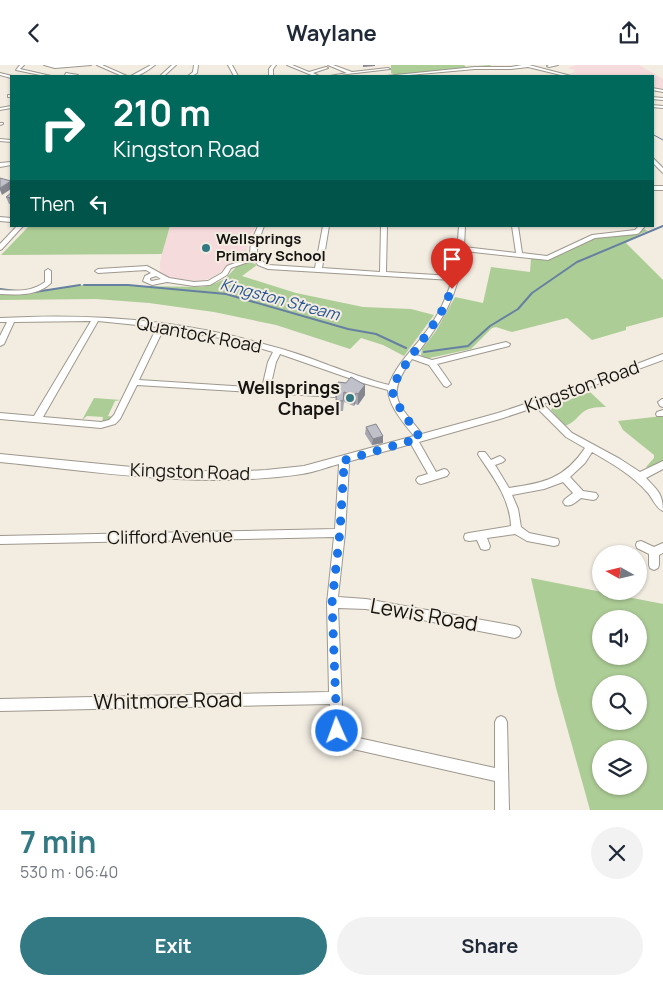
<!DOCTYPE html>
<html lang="en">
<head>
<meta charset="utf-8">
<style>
  body { margin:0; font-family:Manrope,sans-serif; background:#f2f2f3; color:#1f2937; height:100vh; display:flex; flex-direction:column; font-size:19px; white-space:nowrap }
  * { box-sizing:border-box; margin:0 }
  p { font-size:16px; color:#747a83 }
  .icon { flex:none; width:28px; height:28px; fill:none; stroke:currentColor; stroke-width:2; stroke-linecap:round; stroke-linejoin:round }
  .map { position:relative; height:745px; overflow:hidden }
  .side { display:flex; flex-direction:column; background:#fff; flex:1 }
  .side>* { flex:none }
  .guide { position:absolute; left:10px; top:10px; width:644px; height:152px; border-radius:0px; box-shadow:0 1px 4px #0004; background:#00695c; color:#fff; overflow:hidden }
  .needle { width:32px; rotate:278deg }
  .fabs { position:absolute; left:592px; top:480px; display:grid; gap:10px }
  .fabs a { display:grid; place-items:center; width:55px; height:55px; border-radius:50%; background:#fff; box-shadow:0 1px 4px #0004; font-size:25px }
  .pin { position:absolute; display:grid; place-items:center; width:42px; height:42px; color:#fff; margin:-51px -21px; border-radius:50% 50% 50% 0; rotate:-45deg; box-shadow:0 0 5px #0007 }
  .pin .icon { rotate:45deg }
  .me { position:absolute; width:55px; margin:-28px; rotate:358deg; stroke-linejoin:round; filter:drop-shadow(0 0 4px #0008) }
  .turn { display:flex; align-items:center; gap:18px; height:105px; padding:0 20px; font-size:22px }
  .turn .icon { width:65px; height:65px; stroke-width:2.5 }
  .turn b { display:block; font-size:35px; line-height:42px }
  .then { display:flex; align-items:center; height:48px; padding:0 20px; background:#0003; gap:10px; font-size:19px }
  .round { display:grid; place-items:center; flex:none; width:52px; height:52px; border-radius:26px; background:#f2f2f3 }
  .head { display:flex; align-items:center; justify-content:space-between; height:85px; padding:0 20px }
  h1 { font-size:30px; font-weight:700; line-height:38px; color:#327984 }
  .primary-button { display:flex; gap:10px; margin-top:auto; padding:10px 20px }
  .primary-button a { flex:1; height:58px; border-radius:30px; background:#327984; color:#fff; font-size:20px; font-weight:700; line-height:58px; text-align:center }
  .primary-button a+a { background:#f2f2f3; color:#1f2937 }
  header { display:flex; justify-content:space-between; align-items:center; height:65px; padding:0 20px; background:#fff; font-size:22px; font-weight:700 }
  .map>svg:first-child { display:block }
  .education { fill:#f6dbdc }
  .green { fill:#adcd96; fill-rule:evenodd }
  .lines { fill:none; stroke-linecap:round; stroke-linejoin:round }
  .stream-far1 { stroke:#6680a2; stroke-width:1 }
  .stream { stroke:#6680a2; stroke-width:2 }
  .minor-casing { stroke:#9e988e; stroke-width:2 }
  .minor { fill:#fff; fill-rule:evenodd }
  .wall { fill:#a5a5af }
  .shaded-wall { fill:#86868e }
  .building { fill:#c0c0cb; stroke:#86868e }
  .route { stroke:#1a73e8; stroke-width:9; stroke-dasharray:0 16.2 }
  .poi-dot { fill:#327984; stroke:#f2ece1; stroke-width:2 }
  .labels { text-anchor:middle; stroke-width:4; stroke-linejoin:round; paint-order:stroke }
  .far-poi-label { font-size:15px; font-weight:bold; fill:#161411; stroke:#f2ece1; text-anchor:start }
  .far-water-label { font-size:16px; font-style:italic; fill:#285694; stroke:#f2ece1 }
  .street-label { font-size:18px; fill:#161411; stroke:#f2ece1 }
  .poi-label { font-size:18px; font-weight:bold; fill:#161411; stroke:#f2ece1; text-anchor:end }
  .near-street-label { font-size:21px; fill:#161411; stroke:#f2ece1 }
</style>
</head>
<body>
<header><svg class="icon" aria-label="back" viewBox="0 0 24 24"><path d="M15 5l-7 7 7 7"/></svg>Waylane<svg class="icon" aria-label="share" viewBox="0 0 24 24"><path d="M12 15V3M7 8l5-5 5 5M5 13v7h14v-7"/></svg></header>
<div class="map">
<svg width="663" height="745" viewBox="0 0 663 745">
  <rect width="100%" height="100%" fill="#f2ece1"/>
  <path class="education" d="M576,0H639L663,14V25L653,23L652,11L569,10L576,6L568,3Z
    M170,161H257L252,168L245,191L227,201L214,212L201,216H191L167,212L160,206V197Z"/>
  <path class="green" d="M391,0H464L466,2L490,0L491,1L396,10L391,8Z
    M29,161H170L162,189L1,190Z
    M644,164L648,166L640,169L626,178L663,215V252L626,262V265L592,275L567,253L512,267L496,262L492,263L471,284L425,294L421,290L422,284L436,266L455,232L483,238L491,202L530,207L531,193L550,194L596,171L638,167Z
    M251,197L257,200L242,211L296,228L363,242L411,244L434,250L404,291L383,280L361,273L350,284L276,260L214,247L149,238L96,234L0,235V228L14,229L80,220L202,222L216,218L226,213L237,201Z
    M590,327L606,342C577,341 583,354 565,361L551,345L553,341Z
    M94,333L121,335L115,336L108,351L113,352L108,355L102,357L103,352L87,351L82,355Z
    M663,351V396L650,404L646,402L654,393V390L623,365L618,356Z
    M531,513L663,539V745H590L556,623ZM601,554H639V591H601ZM601,619H639V656H601ZM601,684H639V721H601Z"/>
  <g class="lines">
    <path class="stream-far1" d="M652,69L663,75"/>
    <path class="stream" d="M84,220H128L226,229L348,264L376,269L406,283
      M0,224L16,226
      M35,227L80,220
      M424,287L468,281L490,261L518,244L532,228L577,197L663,161"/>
    <g class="minor-casing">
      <path id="minor" d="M20,0H24L20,4L51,11H45L16,5Z
        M44,0H91L55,3Z
        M97,0H102L127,11H122Z
        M151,0H155C148,5 140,12 131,11Z
        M172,0H176L164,11H160Z
        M194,0H198L197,8L192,11H188L193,7Z
        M228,0H232L238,11H234Z
        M272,0H276L273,4V11H269V4Z
        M287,0H292L309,7L326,2L328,3L313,8L319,11H314Z
        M328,0H333L352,7L388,3L390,4L330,11L347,8Z
        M522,0H529L571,11H565L528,2L511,4H475L398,11H386L475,2H511Z
        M549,0H558L549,2L547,1Z
        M0,8L12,11L11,13L0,10Z
        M66,8L78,10L76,11L65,10Z
        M652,23L663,25V27L652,25Z
        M8,30H11V32H8Z
        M652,32L663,33V35L652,34Z
        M652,40L663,41V43L652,42Z
        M11,41V43L0,45V43Z
        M0,58H3V59L0,60Z
        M0,74L11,75V77L0,76Z
        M652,92L663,103V108L652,97Z
        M11,97V100L0,102V98Z
        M652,121H663V125H652Z
        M0,152L11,153V157L0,156Z
        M17,161H23L2,184L0,185V179Z
        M258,161H264L257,180V190L263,197L269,200L315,203L323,161H329L322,203L380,207L381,161H387L386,207L453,211L457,188L459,161H465L464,182L516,188L512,161H518L522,188L547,191L592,170L635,165L639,161H645L639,168L637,169L595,173L548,195L464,186C458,231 443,255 416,290L432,295L506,277L510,279L509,281L437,299L451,319L447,322L444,321L429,300L412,294C385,331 397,337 422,369L498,348L576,322L663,289V295L543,339L572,368L620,394L640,407L663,396V404L646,413C657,425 663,428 663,446C656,443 653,434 648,428C632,410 613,399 592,387L585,398L570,412L583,426L596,428L598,431L596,434L593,435L581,433C576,437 571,442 565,440L563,437L565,434L573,428L563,417L544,424L512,430L518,444L521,462L529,468L558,474L559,477L558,480L554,481L527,476L515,469L487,473L490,481L489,484L485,485L481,484L477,475L469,476L465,475L464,472L465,469L469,468L511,461C510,434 494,413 479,391L478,389L479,387H485L491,395L500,391L503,393L505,395L503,397L495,400L509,423C544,418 564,414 585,383L566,372L536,342L500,354L419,377L436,407L444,404L447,405L449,408L447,411L421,419L418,418L416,415L418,412L428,409L411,379L347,397L349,400L345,468L338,532L366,534L515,561L519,563L521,567L519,571L515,573L366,544L338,543L343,665L345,667L354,672L495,703V657L497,653L501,651L505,653L507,657L509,745H495V716L353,684L335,677L331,666L330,639L0,646V634L329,627L327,538L334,472L0,479V471L335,464L339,400V399C327,402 315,407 302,409C203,424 99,407 0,397V389L152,404L228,407L266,405L304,401L414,371C404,358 389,342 388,325L363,318L280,289L276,297L270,323L332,327L335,328L336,330L335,332L137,320L120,354L115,359L101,363L0,354V348L34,351L91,256L14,257L4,279L0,281V271L7,257H0V253C90,248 180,254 267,280C287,285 308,292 328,300C348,307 368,315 389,320C397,297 417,281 430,261C440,247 447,231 452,215L268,204L258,200L254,195L231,203L227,210L210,220L194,221L167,217L152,220L143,216L145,211L151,208L146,205L98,208L95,206L98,204L147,201L169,213L194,217L208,216L222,208L227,201L251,192C248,181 254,171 258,161ZM156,211L161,214L152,216L150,215V213ZM98,256L157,262L114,350L109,355L101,357L43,352ZM164,263L231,275L273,287L268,297L262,323L139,315Z
        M48,204L51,206V218C38,231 17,230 0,229V225C16,226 32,227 45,217V206Z
        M662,334H663V342L660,341L658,337Z
        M663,345V351H657L656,349L657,347Z
        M641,476L654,482L663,478V488L659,490V500L658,503L654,505L650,503L649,500V489L637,483L636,480L637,477Z"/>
    </g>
    <use href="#minor" class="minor"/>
  </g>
  <path class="wall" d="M11,128V139H9L6,132Z
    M338,317L365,320V330L358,340L355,339L354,341L344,337L343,346H335L336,335Z
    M366,362L383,371V378L372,380L365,369Z"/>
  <path class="shaded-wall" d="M363,0H375V1L363,2Z
    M11,116V124L2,130L0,125V123Z
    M365,320V330L358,340V329Z
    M356,328L355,339L354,341V331Z
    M383,371V378L372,380L373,374Z"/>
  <path class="building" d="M0,113L11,116L0,123Z
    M11,128V133L6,132Z
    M351,312L365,320L358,329L356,328L354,331L344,327L343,336L336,335L338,317L346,318Z
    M376,359L383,371L373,374L366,362Z"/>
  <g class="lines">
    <path class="route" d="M337,666L332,538L340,466L344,400L342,396L420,373L394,334L392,323L401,306L440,250L452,224"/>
  </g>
  <g class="poi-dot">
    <circle cx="206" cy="183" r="5"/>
    <circle cx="350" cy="333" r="5"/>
  </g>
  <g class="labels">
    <g class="far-poi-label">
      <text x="216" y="179">Wellsprings<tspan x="216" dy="17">Primary School</tspan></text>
    </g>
    <g class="far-water-label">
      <text transform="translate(280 234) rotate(15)" y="6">Kingston Stream</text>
    </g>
    <g class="street-label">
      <text transform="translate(199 270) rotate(11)" y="6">Quantock Road</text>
      <text transform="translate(582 322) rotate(-20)" y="6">Kingston Road</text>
      <text transform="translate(190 407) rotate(2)" y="6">Kingston Road</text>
      <text transform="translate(170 472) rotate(-1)" y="6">Clifford Avenue</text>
    </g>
    <g class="poi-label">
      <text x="340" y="329">Wellsprings<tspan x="340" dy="21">Chapel</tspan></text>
    </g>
    <g class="near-street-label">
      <text transform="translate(424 550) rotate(10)" y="7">Lewis Road</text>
      <text transform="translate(168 636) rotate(-1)" y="7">Whitmore Road</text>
    </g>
  </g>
</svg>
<div class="fabs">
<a><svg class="needle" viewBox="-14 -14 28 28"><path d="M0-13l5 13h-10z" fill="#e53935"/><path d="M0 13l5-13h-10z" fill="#747a83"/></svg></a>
<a><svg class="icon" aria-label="sound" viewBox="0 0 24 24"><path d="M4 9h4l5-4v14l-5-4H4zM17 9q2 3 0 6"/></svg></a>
<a><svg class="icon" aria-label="search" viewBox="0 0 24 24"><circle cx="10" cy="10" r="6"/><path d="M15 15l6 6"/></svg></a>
<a><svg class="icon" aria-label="layers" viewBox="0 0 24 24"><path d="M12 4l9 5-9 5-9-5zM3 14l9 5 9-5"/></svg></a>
</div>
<div class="pin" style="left:452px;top:224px;background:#d93025"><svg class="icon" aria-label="arrive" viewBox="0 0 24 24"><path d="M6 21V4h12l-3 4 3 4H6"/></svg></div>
<svg class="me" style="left:337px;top:666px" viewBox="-20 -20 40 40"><circle r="17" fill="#1a73e8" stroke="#fff" stroke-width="3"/><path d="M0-11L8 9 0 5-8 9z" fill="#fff"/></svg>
<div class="guide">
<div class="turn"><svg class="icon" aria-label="right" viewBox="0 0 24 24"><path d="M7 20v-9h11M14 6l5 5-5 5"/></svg><div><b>210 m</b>Kingston Road</div></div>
<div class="then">Then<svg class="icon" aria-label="left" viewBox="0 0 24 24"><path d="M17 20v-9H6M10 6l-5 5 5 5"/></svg></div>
</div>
</div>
<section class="side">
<div class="head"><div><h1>7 min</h1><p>530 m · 06:40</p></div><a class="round"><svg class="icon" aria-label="close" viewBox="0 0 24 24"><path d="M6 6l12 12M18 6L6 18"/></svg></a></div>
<div class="primary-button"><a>Exit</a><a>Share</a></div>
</section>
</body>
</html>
